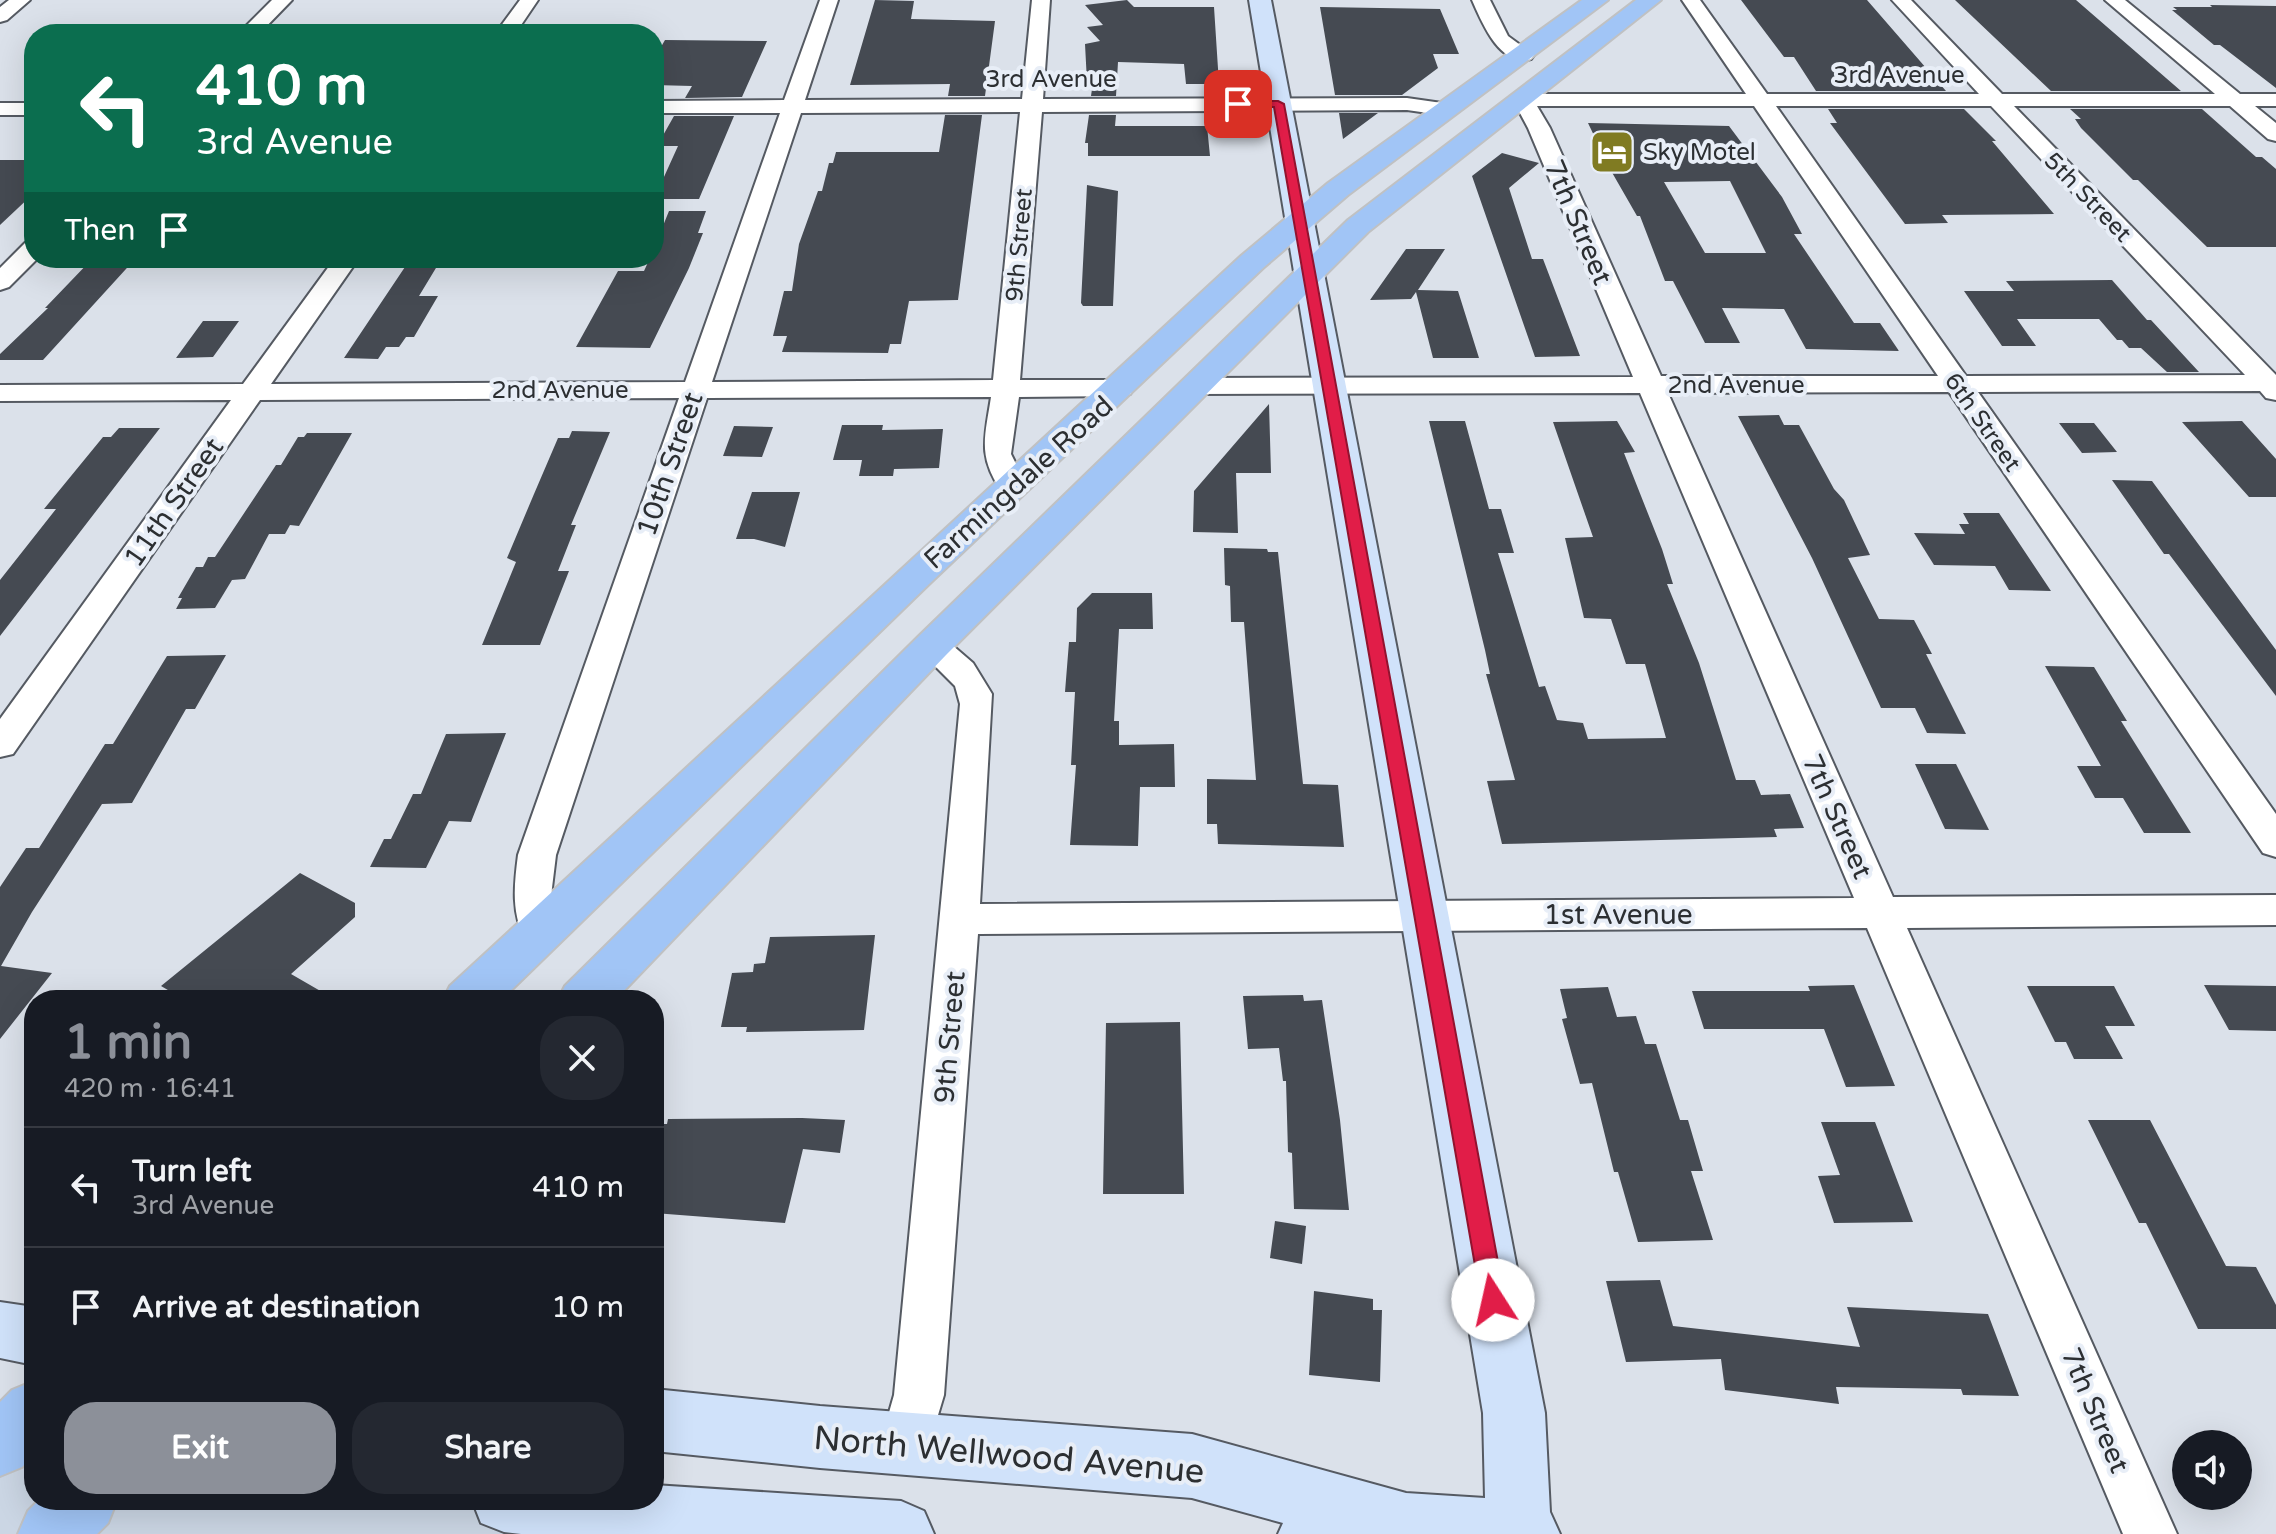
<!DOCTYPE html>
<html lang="en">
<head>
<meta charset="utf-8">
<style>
  body { margin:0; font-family:"Varela Round",sans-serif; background:#242831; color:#f1f3f6; height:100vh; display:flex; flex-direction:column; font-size:30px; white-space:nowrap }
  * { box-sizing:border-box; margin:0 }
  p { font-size:26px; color:#9ea1a6 }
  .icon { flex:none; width:44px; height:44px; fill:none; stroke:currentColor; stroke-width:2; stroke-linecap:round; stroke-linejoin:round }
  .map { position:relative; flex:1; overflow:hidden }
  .details { position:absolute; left:24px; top:990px; width:640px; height:520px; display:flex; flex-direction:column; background:#171b24; border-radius:32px; box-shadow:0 8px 32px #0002 }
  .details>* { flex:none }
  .hud { position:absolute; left:24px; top:24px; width:640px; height:244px; border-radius:32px; box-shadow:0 8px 32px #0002; background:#0b6e4f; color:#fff; overflow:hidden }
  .tools { position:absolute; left:2172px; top:1430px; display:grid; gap:16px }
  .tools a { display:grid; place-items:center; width:80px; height:80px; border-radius:50%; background:#171b24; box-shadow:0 8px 32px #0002; font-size:40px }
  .pin { position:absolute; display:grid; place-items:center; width:68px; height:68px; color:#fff; margin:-34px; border-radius:16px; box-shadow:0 4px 12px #0006 }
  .me { position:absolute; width:88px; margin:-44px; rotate:350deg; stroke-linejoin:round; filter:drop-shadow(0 0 6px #0008) }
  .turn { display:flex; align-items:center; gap:28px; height:168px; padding:0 40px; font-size:36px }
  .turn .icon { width:104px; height:104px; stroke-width:2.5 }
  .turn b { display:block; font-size:56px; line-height:68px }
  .then { display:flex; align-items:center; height:76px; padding:0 40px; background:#0003; gap:16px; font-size:30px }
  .round { display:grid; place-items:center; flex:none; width:84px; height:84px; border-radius:32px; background:#242831 }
  .summary { display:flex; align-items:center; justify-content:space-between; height:136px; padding:0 40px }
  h1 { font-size:48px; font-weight:700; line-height:60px; color:#8c9099 }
  .button { display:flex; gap:16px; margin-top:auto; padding:16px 40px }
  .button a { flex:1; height:92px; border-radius:32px; background:#8c9099; color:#fff; font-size:32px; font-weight:700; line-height:92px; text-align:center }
  .button a+a { background:#242831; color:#f1f3f6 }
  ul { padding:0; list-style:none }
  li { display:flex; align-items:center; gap:24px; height:120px; padding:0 40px; border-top:2px solid #363941 }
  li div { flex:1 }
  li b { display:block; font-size:30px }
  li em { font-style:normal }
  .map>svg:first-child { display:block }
  .built { fill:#cbd6e4 }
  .building { fill:#454a52; fill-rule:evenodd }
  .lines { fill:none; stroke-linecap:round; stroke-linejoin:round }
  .street-casing { stroke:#555a62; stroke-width:4 }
  .secondary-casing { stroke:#555a62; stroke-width:4 }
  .primary-casing { stroke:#c0c1c2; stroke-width:4 }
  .street { fill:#fff; fill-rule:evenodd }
  .secondary { fill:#d0e2fa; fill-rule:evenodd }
  .primary { fill:#a1c5f6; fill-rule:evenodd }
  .route { fill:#e11d48; stroke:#92132f; stroke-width:2 }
  .labels { text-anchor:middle; stroke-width:8; stroke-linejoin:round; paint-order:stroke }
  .far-street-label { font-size:24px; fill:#2c2f32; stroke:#e8eef7 }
  .far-poi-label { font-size:24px; fill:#2c2f32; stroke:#e8eef7; text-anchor:start }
  .street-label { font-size:28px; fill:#2c2f32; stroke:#e8eef7 }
  .near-street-label { font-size:34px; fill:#2c2f32; stroke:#e8eef7 }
</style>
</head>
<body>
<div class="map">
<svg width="2276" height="1534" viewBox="0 0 2276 1534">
  <rect width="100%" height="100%" fill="#dbe1ea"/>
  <path class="built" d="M0,1446L34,1451V1500H525L618,1534H0Z"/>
  <path class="building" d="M875,0L914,1L911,19L995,21L985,96H948L950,84L850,85Z
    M1127,0L1134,7H1214L1219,84H1186L1184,64L1118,62L1116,96H1091L1093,82H1087L1085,44L1100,41L1087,27L1103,25L1085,5Z
    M1741,0H1867L1946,91H1816L1794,57H1784Z
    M1955,0H2076L2181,91H2051Z
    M2210,5L2276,6V88L2220,45H2214L2172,10H2177L2173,7H2212Z
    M1320,7L1440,9L1459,54H1433L1438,68L1402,95H1335Z
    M665,40L767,41L742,97L685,98L692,86L654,85V59Z
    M1828,109H1964L1996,141H1992L2054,214L1942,215L1948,223L1905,224L1830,123H1837Z
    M2070,109H2202L2256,157H2262L2276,169V247H2207L2138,180H2133L2081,128L2075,119H2081Z
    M1339,113H1378L1343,139Z
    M945,115H982L958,300L909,301L901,344H890L888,353L782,352L787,336H773L784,291H792L799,244L818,191H822L829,163H833L836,152H939Z
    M1089,115H1116L1115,126H1207L1210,156H1088V143H1085Z
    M674,116H734L699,199H654L678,146H657Z
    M1588,123L1729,126L1782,197L1802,234H1794L1854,323H1880L1899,351L1806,349L1784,309L1722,308L1740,343H1705L1673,281H1665L1640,216H1637L1610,169ZM1730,181L1766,253H1705L1664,182Z
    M1502,153L1539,163L1509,188L1532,259H1543L1580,356L1535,357L1472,176Z
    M0,160H34V193L0,225Z
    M1087,185L1118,191L1113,306H1083L1081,303Z
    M669,211H706L698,233H703L689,268L650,348L576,347L618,271H644L650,258H654V248Z
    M1406,249H1445L1418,290L1458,291L1479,358H1433L1416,292L1411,299L1370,300Z
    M93,258H136L43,360H0V354L48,308H45Z
    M411,258H442L419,296H438L414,337H406L399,347H386L378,359L344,358Z
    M2112,280L2147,320H2151L2199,372H2167L2141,348H2129L2122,340H2117L2099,319H2017L2036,346H2002L1964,291H2014L2006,281Z
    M203,321H239L213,357L176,358Z
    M1269,404L1271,473H1236L1238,533L1193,532L1194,491Z
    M1779,415L1784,425H1799L1834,489L1844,500L1870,555L1848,558L1879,619L1914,620L1932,654H1926L1966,734L1927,733L1915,708H1881L1812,558L1738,416Z
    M1429,421H1465L1489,509H1501L1514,553H1498L1539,687L1545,686L1557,720L1583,723L1588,739L1666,738L1645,664H1626L1611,619L1584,618L1565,538L1593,537L1553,422L1617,421L1635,452L1624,453L1662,549L1673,584H1667L1699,663L1736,780H1755L1761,795L1790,794L1804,828L1774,829L1777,837L1502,844L1487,781L1515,780L1486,674H1490L1485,650Z
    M2242,421L2276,459V497H2249L2182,422Z
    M2059,423H2094L2117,452L2082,453Z
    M842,425H883L882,430L943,429L939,468L894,469L893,476H859L862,460H833Z
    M734,426L773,427L762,457L723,456Z
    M119,428H160L0,636V580L56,509H44L103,437H111Z
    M572,431L610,432L571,525H576L558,571H569L540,645H482L516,562L507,558L534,494L558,438H569Z
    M307,433H352L299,526L290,525L285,534H269L245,579L232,580L215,608L176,609L182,598H178L196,567H203L208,557H215L276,465H281L298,437H304Z
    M2112,480L2152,481L2276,650V696L2169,554H2164Z
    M752,492H800L785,547L754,539H736Z
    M1963,513H1999L2051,591L2009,590L1995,566L1934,565L1914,533L1965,534L1959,524H1969Z
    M1224,548L1267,549L1268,552H1278L1303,784L1338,785L1344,847L1218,844L1217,824H1207V779L1256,780L1244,622H1231L1230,586L1225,585Z
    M1092,593H1152L1153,629H1119L1114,721H1119V745L1174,744L1175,787H1140L1138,846L1070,845L1076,765H1071L1075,692H1065L1069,642H1076L1077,608Z
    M226,655L195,709H186L132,803L102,804L32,912L1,966L52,973L0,1039V887L26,848H39L105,744H113L167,656Z
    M2045,666L2094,667L2127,721H2121L2191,833H2144L2123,798H2095L2077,766H2101Z
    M506,733L471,822L449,821L426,868L370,867L384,839H391L413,794H421L446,734Z
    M1915,764H1956L1989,830L1945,829Z
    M300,873L355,903V917L291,974L336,1000H185L161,986Z
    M875,935L864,1030L746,1032L747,1027H721L732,973L753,972L754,964L765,963L770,937Z
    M1854,985L1895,1086L1846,1087L1824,1029H1704L1692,991H1810L1808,986Z
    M2204,985L2276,986V1031L2229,1030Z
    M2027,986H2114L2135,1026H2105L2123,1059H2074L2066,1042H2055Z
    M1608,987L1617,1017L1636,1016L1645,1044H1656L1680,1120H1688L1703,1171H1691L1713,1240L1638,1242L1618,1172H1614L1592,1083L1580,1084L1562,1019L1567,1018L1560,989Z
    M1303,995L1304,1001L1322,1000L1340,1120L1349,1210L1294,1209L1292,1153L1288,1152L1286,1081H1283L1279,1048L1248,1049L1243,996Z
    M1180,1022L1184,1194H1103L1106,1023Z
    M802,1118L845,1120L840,1153L803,1149L785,1223L654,1213V1124H667L668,1119Z
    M2088,1120H2150L2226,1266L2256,1267L2276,1305V1329H2198L2146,1223H2139Z
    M1821,1122H1875L1913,1222L1834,1223L1818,1176L1840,1175Z
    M1275,1221L1306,1226L1302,1264L1270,1258Z
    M1660,1280L1673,1326L1860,1347L1847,1307L1988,1314L2019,1396L1963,1395L1961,1389L1836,1387L1839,1404L1725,1390L1721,1359L1626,1362L1606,1281Z
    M1314,1291L1373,1299V1310H1382L1380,1382L1309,1375Z"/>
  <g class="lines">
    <g class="street-casing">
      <path id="street" d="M9,0H30L7,20L0,22V7Z
        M272,0H292L259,34H238Z
        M520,0H538L515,34H495Z
        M820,0H838L805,100L1022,99L1032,0H1050L1043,99L1407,98L1449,104L1460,110L1449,116L1407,110L1042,112L1020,380H1120L1130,382L1134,388L1130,394L1120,396L1019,397L1011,454L1027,486L1022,492L1012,495L1002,492C977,456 985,437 991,397L707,398L556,855L551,896L560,931L554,942L540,946L526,942C511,913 514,886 518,855L679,398L260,400L13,754L0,757V719L231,400L0,401V385L243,384L335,258H359L271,384L685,382L780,113H654V101L784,100ZM1020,112L993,380L712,382L801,113Z
        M1472,0H1490L1508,36L1534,55L1531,59C1499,67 1482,22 1472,0Z
        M1682,0H1700L1767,94H1979L1892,0H1911L2002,94H2215L2105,0H2125L2240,94H2276V106H2255L2276,123V141L2268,139L2230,106H2014L2276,375V400L2266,398L2260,391L1978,392L2276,814V857L2263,853L1949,392L1668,393L1893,897L2276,895V925L1907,928L2177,1534H2123L1867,928L978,934L944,1395L924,1462L906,1470L888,1462L880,1444L894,1395L960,704L955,686L915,646L920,638L932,635L944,638L973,663L992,694L980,904L1854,898L1640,393L1196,394L1186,392L1182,386L1186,380L1196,378L1633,377L1528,128L1513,100L1523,94H1746ZM1537,106H1754L1938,376H1661L1550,128ZM1776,106H1991L2245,375L1966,376Z
        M0,103H34V115H0Z
        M34,241V258H38L9,287L0,290V268L25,243Z"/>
    </g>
    <g class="secondary-casing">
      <path id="secondary" d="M1249,0H1271L1545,1413L1550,1512L1560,1534H1278L1283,1523L1192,1498L820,1468L654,1451V1389L820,1406L1192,1434L1406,1493L1485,1498L1483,1413Z
        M0,1302L34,1307V1365L0,1358Z
        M654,1485L901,1501L924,1511L934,1534H521L504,1532L481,1523L472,1500H654Z"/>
    </g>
    <g class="primary-casing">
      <path id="primary" d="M1582,0H1608L1348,195L1263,268L928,585L501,1000H443L450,986L1241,256L1328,183Z
        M1636,0H1661L1368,232L946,655L615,1000H558L565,986L918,637L1348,220Z
        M34,1381V1455L22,1467L0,1476V1402L12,1390Z
        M39,1500H117L108,1523L97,1534H18L28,1511Z"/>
    </g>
    <use href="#street" class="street"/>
    <use href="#secondary" class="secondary"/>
    <use href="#primary" class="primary"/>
  </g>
  <path class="route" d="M1278,101L1284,104L1505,1300L1502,1308L1493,1311L1485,1308L1481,1300L1274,107H1238L1233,104L1238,101Z"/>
  <defs>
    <g id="hotel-square" transform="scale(2.3)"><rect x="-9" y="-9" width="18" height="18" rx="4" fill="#807b22" stroke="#e8eef7"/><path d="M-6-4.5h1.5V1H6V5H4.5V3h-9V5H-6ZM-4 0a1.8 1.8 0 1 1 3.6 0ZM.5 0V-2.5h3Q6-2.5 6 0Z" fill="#fff"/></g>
  </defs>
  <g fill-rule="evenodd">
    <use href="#hotel-square" x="1612" y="152"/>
  </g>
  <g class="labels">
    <g class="far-street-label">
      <text x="1899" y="83">3rd Avenue</text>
      <text x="1051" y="87">3rd Avenue</text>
      <text transform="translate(2088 197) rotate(46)" y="8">5th Street</text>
      <text transform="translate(1019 245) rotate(-85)" y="8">9th Street</text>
      <text x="1736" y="393">2nd Avenue</text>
      <text x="560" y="398">2nd Avenue</text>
      <text transform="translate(1983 422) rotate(55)" y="8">6th Street</text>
    </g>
    <g class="far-poi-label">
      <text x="1643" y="160">Sky Motel</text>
    </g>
    <g class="street-label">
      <text transform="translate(1579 222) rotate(67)" y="10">7th Street</text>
      <text transform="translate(669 464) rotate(-71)" y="10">10th Street</text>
      <text transform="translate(1018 482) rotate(-42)" y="10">Farmingdale Road</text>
      <text transform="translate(173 502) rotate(-55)" y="10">11th Street</text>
      <text transform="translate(1838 816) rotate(66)" y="10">7th Street</text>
      <text x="1618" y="924">1st Avenue</text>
      <text transform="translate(949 1037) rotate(-85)" y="10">9th Street</text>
      <text transform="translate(2096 1410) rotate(67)" y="10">7th Street</text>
    </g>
    <g class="near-street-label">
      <text transform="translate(1009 1454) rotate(5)" y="12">North Wellwood Avenue</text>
    </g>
  </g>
</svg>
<div class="tools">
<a><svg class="icon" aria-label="sound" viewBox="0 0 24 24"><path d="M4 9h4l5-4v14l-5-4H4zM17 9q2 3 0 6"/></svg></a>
</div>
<div class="pin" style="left:1238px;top:104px;background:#d93025"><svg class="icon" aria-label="arrive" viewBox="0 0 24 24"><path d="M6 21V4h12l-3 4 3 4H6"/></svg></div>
<svg class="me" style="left:1493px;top:1300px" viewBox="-20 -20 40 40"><circle r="19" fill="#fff"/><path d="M0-13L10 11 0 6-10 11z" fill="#e11d48"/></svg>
<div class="hud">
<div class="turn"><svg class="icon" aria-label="left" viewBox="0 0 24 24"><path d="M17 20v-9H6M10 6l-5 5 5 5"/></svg><div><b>410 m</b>3rd Avenue</div></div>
<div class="then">Then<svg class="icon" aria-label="arrive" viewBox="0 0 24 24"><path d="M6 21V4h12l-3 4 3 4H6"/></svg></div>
</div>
<section class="details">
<div class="summary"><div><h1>1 min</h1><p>420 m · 16:41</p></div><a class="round"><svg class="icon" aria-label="close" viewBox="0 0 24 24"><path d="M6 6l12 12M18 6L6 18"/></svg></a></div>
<ul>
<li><svg class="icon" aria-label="left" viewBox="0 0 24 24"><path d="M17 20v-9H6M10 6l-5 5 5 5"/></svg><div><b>Turn left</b><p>3rd Avenue</p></div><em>410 m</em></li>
<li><svg class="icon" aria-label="arrive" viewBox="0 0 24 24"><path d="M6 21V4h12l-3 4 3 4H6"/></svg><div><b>Arrive at destination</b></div><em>10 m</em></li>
</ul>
<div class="button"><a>Exit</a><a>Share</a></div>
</section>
</div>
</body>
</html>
